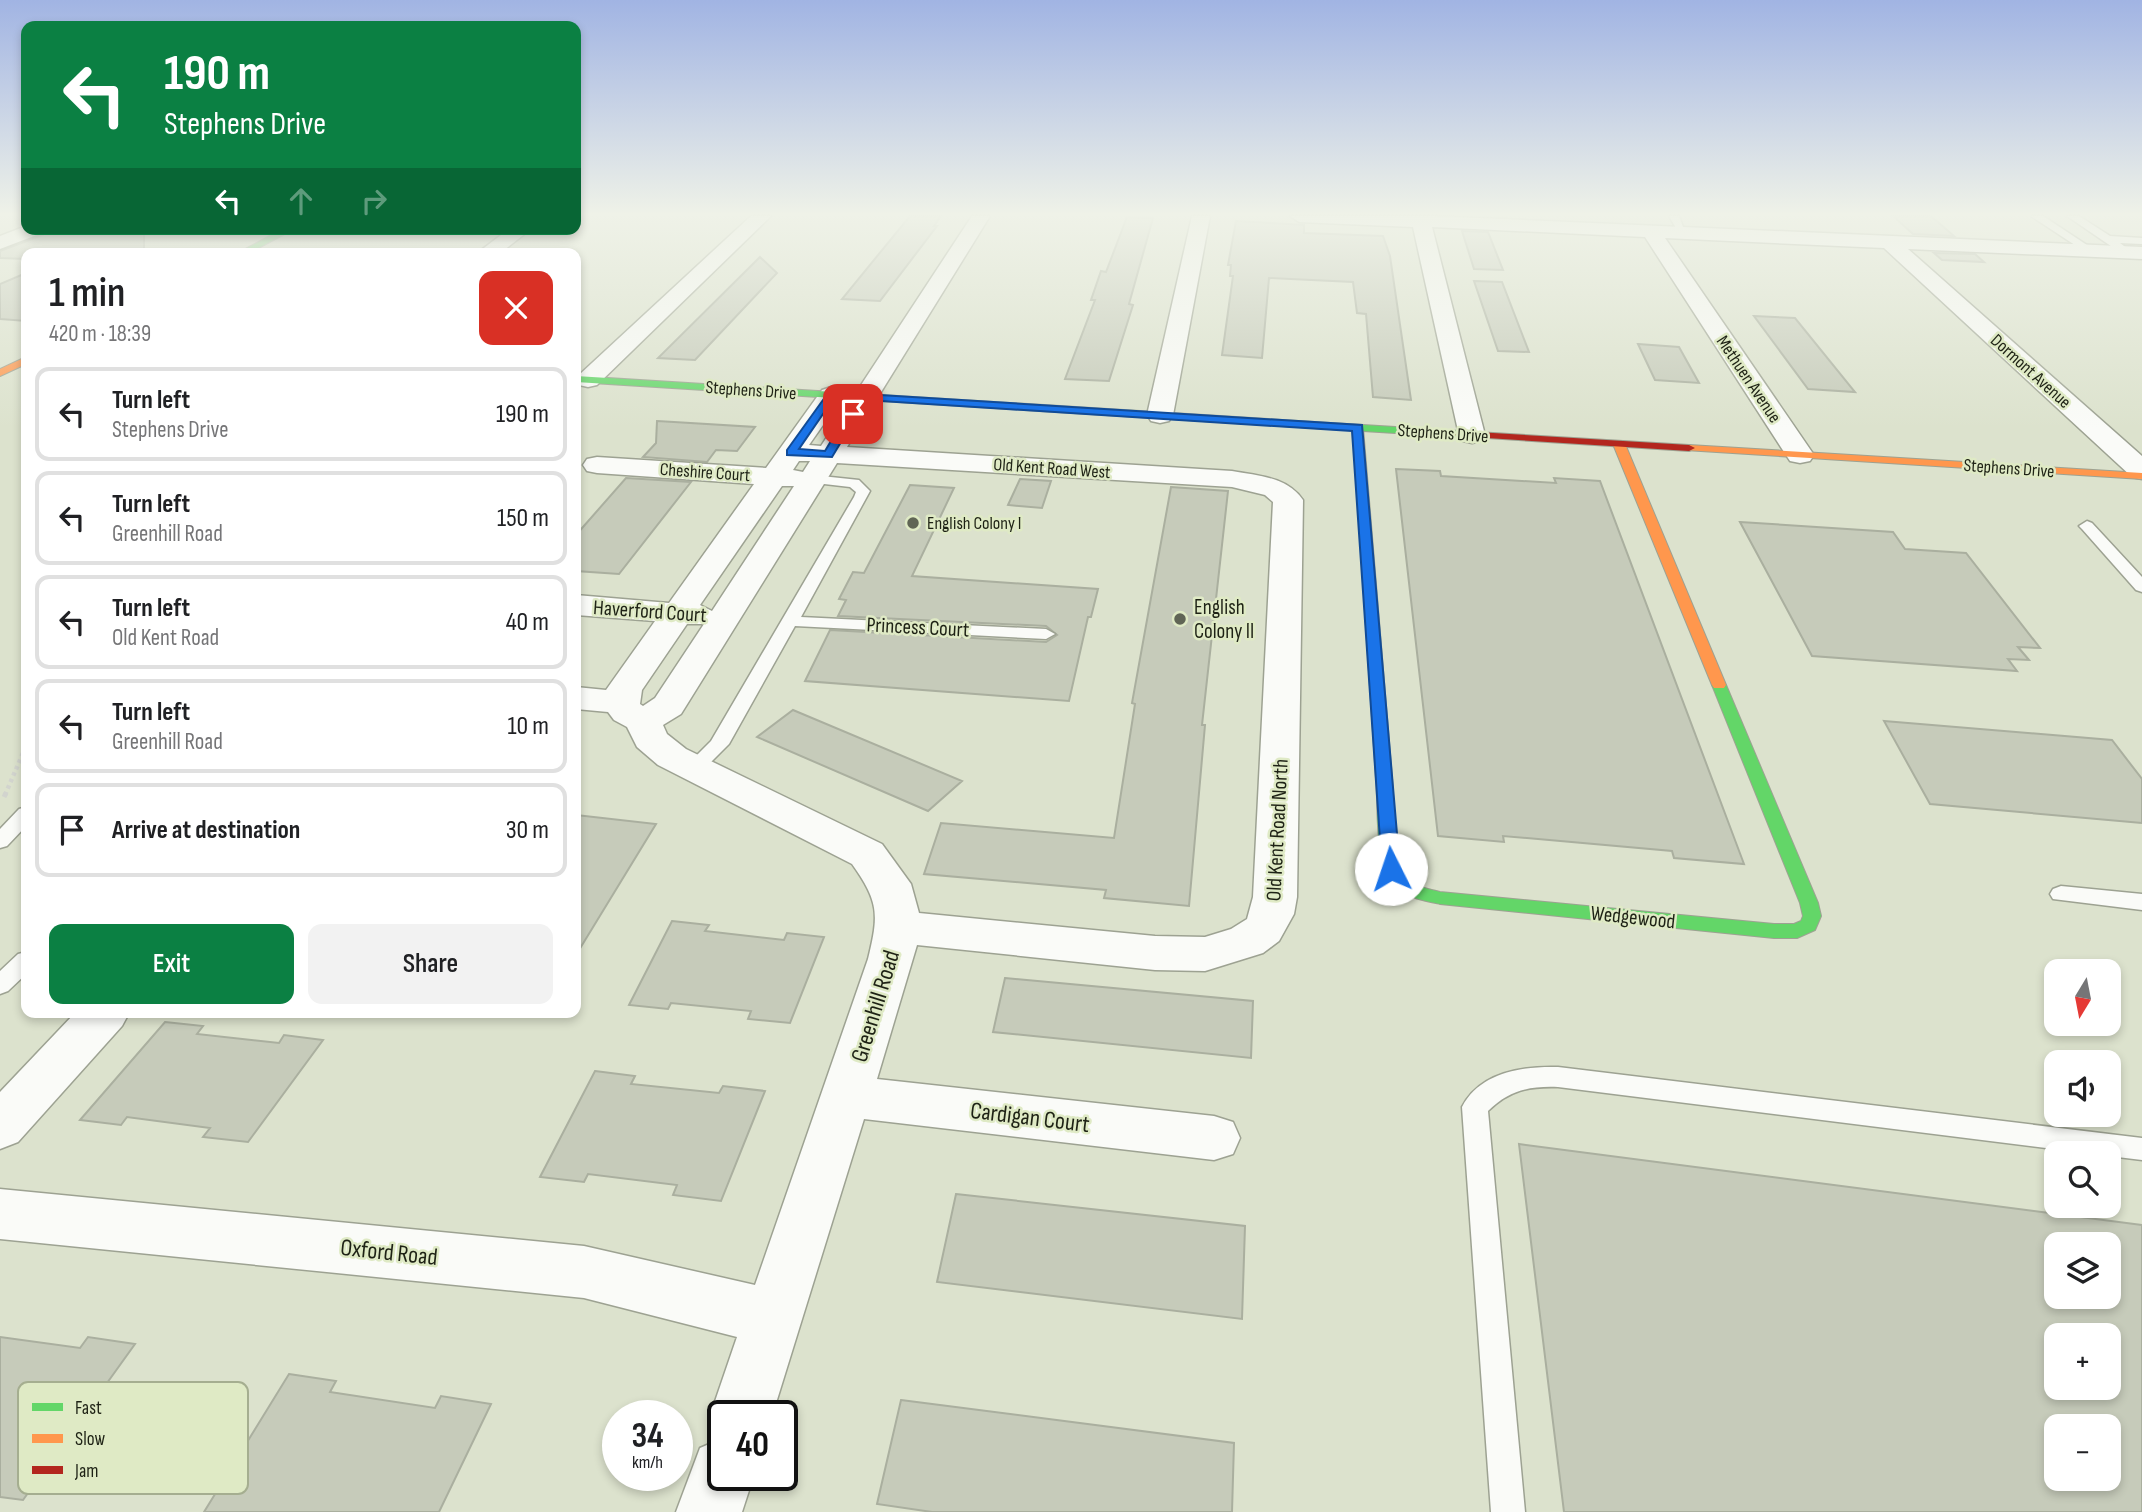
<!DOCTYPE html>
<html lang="en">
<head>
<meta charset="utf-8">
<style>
  body { margin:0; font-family:"Sofia Sans Condensed",sans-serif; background:#f2f2f2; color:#202124; height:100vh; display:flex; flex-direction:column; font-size:26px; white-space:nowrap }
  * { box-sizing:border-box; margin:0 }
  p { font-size:23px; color:#757577 }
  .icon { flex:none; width:38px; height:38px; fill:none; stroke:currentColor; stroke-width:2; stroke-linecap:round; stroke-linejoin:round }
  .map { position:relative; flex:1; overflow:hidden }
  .drawer { position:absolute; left:21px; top:248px; width:560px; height:770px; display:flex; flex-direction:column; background:#fff; border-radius:14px; box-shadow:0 4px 10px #0003 }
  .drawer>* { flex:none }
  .guide { position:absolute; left:21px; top:21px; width:560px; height:214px; border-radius:14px; box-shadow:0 4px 10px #0003; background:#0b8043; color:#fff; overflow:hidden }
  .needle { width:46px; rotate:190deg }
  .fabs { position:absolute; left:2044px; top:959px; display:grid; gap:14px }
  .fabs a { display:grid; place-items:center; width:77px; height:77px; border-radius:14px; background:#fff; box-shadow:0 4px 10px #0003; font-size:35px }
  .speed { position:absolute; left:602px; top:1400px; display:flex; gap:14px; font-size:35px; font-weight:700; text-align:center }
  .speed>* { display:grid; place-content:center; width:91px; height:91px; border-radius:50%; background:#fff; box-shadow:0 4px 10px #0003; line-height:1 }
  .speed small { font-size:18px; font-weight:400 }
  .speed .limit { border:4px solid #111; border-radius:10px; background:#fff; color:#111 }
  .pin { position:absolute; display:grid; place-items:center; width:60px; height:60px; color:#fff; margin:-30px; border-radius:14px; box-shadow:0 4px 10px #0006 }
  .me { position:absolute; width:77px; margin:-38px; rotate:356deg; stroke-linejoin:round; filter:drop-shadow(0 0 5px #0008) }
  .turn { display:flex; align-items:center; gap:24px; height:147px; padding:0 28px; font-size:32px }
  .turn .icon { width:91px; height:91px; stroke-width:2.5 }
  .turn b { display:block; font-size:49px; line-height:60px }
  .lanes { display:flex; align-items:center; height:66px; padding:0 28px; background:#0003; justify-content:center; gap:35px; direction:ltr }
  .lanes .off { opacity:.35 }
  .round { display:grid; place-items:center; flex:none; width:74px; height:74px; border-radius:14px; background:#f2f2f2 }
  .headline { display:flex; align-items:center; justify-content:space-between; height:119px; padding:0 28px }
  h1 { font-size:42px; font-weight:600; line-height:52px }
  .button { display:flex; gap:14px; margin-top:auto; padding:14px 28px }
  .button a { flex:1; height:80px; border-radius:14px; background:#0b8043; color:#fff; font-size:28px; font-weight:600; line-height:80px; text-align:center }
  .button a+a { background:#f2f2f2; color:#202124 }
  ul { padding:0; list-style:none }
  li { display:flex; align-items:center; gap:21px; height:94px; margin:0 14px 10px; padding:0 14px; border:4px solid #e0e0e0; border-radius:14px }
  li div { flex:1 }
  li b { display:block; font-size:26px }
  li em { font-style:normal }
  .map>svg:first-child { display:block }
  .building { fill:#c6cbba; stroke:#aaaf9f; stroke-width:2; fill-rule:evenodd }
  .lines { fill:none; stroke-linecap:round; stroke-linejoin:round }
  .lane-casing { stroke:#9da292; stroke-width:3 }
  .street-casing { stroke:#9da292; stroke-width:3 }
  .fast-casing { stroke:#9da292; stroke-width:2 }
  .slow-casing { stroke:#9da292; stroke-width:2 }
  .jam-casing { stroke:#9da292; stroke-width:2 }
  .path-far1 { stroke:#d2d4ce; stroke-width:4.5; stroke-dasharray:3.5 3.5; stroke-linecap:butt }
  .path { stroke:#d2d4ce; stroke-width:5; stroke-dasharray:4.5 4.5; stroke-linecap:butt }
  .lane { fill:#fafbf8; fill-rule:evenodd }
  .street { fill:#fafbf8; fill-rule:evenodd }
  .fast { fill:#63d668; fill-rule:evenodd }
  .slow { fill:#ff974d; fill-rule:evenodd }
  .jam { fill:#b3261e; fill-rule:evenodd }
  .route { fill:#1a73e8; stroke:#114b97; stroke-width:2 }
  .poi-dot { fill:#606555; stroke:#dfeac5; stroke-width:2.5 }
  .labels { text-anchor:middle; stroke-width:5; stroke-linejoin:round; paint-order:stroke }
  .far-street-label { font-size:18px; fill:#1e2215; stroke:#dfeac5 }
  .far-poi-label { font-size:18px; fill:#1e2215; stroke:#dfeac5; text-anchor:start }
  .poi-label { font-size:21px; fill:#1e2215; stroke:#dfeac5; text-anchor:start }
  .street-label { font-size:21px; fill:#1e2215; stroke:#dfeac5 }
  .near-street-label { font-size:24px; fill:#1e2215; stroke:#dfeac5 }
  .key { fill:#dfeac5; stroke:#a5ae90; stroke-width:2 }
  .key-label { font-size:19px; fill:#1e2215 }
</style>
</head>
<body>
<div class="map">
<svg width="2142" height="1512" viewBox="0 0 2142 1512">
  <rect width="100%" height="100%" fill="#dce2cd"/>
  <path class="building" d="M910,216H941L934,226H937L880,301L842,299Z
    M1893,216H1931L1954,236L1913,234Z
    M1127,217L1153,218L1129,304L1133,305L1109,381L1065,379L1095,300H1091L1101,271L1106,272Z
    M1236,221L1304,225V233L1383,236L1390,256L1411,400L1373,397L1366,314L1357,313L1353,282L1269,278L1262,358L1222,355L1233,276H1230L1231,265H1228Z
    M46,229L144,231V254H26V259L0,258V251L43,235Z
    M1462,231L1488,232L1503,270L1474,269Z
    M1934,253L1975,254L1984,262L1942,260Z
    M760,257L777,273L695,360L658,358Z
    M26,273V321L0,319V284Z
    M1474,281L1502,282L1529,352L1498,351Z
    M1754,316L1795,318L1855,392L1808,389Z
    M1638,344L1679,347L1699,383L1655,380Z
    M657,421L674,422L755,427L737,451L716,450L707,462L643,457L656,443Z
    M1396,469L1440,471L1441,476L1556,483L1554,478L1600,481L1744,864L1674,858L1672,851L1503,836L1504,842L1438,836Z
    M626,478L691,482L619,574L576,571V535Z
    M1020,479L1051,481L1042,508L1008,505Z
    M910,485L954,488L912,576L1098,589L1091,617H1088L1069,701L805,681L830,630L1046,642L1057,635L1046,626L838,616L846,600L839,599L853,572L864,573Z
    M1171,487L1228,491L1202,725H1205L1189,906L1104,898L1106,890L924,874L941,823L1114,838L1135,704L1132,703Z
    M1740,522L1893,532L1905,549L1966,553L2040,648L2018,647L2029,660L2008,659L2017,671L1812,656Z
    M793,710L962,781L928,811L757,737Z
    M1884,721L2112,740L2142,779V823L1930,804Z
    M576,815L656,824L576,955Z
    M672,921L709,925L705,931L784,940L787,933L824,937L790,1023L748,1019L751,1011L671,1003L668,1009L629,1005Z
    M1005,978L1253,1001L1251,1058L993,1032Z
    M165,1022L203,1026L197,1034L279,1043L284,1035L323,1040L248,1142L203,1137L210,1128L127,1117L121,1125L80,1120Z
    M595,1071L635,1076L631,1084L719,1093L723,1086L765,1091L721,1201L673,1195L677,1185L588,1174L584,1182L540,1177Z
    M1519,1144L2142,1225V1512H1564ZM2056,1244H2109V1297H2056ZM2056,1335H2109V1388H2056ZM2056,1426H2109V1479H2056Z
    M956,1194L1245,1226L1242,1319L937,1282Z
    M0,1337L80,1348L88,1337L135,1344L23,1500L0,1497Z
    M289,1374L336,1381L330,1392L435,1408L441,1396L491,1404L439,1512H204Z
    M901,1400L1234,1443L1232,1512H932L877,1504Z"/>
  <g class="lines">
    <g class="lane-casing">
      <path id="lane" d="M1669,216H1679L1686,235H1680Z
        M2031,216H2043L2096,251L2087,253Z
        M2067,216H2079L2110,236L2142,238V244L2120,243L2133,253L2124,255Z
        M812,475L859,480L870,491L801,617L1046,629L1055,634L1046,639L795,626L729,744L701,772H687L684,768L711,741L854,497L856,492L850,487L807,482L805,479Z
        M2087,521L2092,523L2142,577V592L2136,590L2082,529L2079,526Z
        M26,807V826L7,846L0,848V829L19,809Z
        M2061,886L2142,894V910L2053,899L2050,894L2053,889Z
        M26,952V974L8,991L0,994V971L18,954Z
        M1558,1067L2142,1138V1160L2109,1156V1153H2086L1558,1087C1529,1086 1509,1090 1488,1111L1525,1512H1491L1462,1107C1480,1072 1523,1066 1558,1067Z"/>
    </g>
    <g class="street-casing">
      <path id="street" d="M751,216H771L597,385L588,387L579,385L576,380L579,375Z
        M972,216H990L847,447L1232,471C1258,476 1286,476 1303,500L1297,897L1294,914L1279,941L1263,953L1205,971L1155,970L917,945L877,1079L1214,1116L1233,1122L1240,1138L1233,1154L1214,1160L864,1119L772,1416H723V1475H754L742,1512H676L700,1448L721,1439L710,1416L737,1337L584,1298L0,1239V1189L584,1246L755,1285L868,959C879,914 879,902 852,864L658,765L637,747L627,727L614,720L608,712L576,709V687L606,690L655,621L576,615V595L669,603L754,484L597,473L587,471L583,465L587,459L597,457L766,468L822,390L831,387L840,390L844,395L809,445L821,446ZM799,461H810L803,472L793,470ZM837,463L1232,487L1265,495L1273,502L1253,897L1247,919L1231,929L1205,937L1155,936L919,913L911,884L882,844L686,749L667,734L663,725L681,714L686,706ZM782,486H794L712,611L700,605ZM687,624H704L655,698L643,706L640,704L642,690Z
        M1192,216H1210L1173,415L1169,421L1160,423L1151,421L1147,415Z
        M1290,216H1433L2142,247V259L1908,249L2142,456V479L2132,477L1884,248L1665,238L1814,455L1810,461L1800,463L1790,461L1786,455L1645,237L1432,227L1485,435L1481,441L1472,443L1463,441L1459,435L1413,227L1299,222Z
        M26,226V229H44L42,233L0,249V236Z
        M509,229H531L499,254H476Z
        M75,1013H129L122,1026L18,1142L0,1149V1092Z"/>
    </g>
    <g class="fast-casing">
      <path id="fast" d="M283,229H294L247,254H236Z
        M576,376L1460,431L1465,434L1460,437L576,382Z
        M1719,681L1726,685L1818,903L1821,916L1815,930L1797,938H1774L1440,904C1426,901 1410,898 1398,890C1373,871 1379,807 1376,778L1384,773L1392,778C1394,800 1394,860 1406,876C1413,886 1428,889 1440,892L1774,924H1794L1801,921L1803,916L1800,903L1712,685Z"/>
    </g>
    <g class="slow-casing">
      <path id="slow" d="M26,357V364L0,376V369Z
        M1358,425L1363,428L1392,778L1384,783L1376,778L1353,428Z
        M1615,442L1625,444L1726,685L1724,688H1714L1712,685L1613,444Z
        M1689,445L2142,473V479L1685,450V446Z"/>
    </g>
    <g class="jam-casing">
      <path id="jam" d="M1460,431L1689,445L1695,448L1689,451L1456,436L1455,434Z"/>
    </g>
    <path class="path-far1" d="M5,795L26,746"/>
    <path class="path" d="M4,797L6,793"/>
    <use href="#lane" class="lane"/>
    <use href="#street" class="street"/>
    <use href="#fast" class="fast"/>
    <use href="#slow" class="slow"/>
    <use href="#jam" class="jam"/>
  </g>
  <linearGradient id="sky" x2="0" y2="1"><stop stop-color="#a1b4e3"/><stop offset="0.5" stop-color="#eff2e8"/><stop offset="1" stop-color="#eff2e8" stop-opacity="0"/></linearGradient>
  <rect width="2142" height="428" fill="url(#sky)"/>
  <path class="route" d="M831,392L1362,425L1400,869L1397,873H1385L1382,869L1352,431L834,398L799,449L825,451L849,411H857L858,414L832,457L787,455V450L828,393Z"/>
  <g class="poi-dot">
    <circle cx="913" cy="523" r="7"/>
    <circle cx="1180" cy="619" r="7"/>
  </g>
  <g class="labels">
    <g class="far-street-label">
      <text transform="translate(2031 371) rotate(42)" y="6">Dormont Avenue</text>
      <text transform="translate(1749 379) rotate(56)" y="6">Methuen Avenue</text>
      <text transform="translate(751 390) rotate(4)" y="6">Stephens Drive</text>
      <text transform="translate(1443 433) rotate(4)" y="6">Stephens Drive</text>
      <text transform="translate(1052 468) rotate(4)" y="6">Old Kent Road West</text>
      <text transform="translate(2009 468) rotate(4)" y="6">Stephens Drive</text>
      <text transform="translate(705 472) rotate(4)" y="6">Cheshire Court</text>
    </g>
    <g class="far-poi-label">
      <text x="927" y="529">English Colony I</text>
    </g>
    <g class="poi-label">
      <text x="1194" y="614">English<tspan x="1194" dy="24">Colony II</tspan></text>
    </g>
    <g class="street-label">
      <text transform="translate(650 611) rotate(4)" y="7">Haverford Court</text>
      <text transform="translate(918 627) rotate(3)" y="7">Princess Court</text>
      <text transform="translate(1277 830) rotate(-87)" y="7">Old Kent Road North</text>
      <text transform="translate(1633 917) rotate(6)" y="7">Wedgewood</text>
    </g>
    <g class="near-street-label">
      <text transform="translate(875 1006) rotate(-73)" y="8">Greenhill Road</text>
      <text transform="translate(1030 1117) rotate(7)" y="8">Cardigan Court</text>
      <text transform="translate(389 1252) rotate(6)" y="8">Oxford Road</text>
    </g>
  </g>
  <rect x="18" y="1382" width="230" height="112" rx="10" class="key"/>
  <rect x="32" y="1403" width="31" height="8" fill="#63d668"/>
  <rect x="32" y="1434" width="31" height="9" fill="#ff974d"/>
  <rect x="32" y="1466" width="31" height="8" fill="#b3261e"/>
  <g class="key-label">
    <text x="75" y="1414">Fast</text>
    <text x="75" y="1445">Slow</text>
    <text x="75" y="1477">Jam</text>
  </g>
</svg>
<div class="fabs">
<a><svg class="needle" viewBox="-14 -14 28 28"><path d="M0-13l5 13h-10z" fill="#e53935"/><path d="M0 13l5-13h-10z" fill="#757577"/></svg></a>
<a><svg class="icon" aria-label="sound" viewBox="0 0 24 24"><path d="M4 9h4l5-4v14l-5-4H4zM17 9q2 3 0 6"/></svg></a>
<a><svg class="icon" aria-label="search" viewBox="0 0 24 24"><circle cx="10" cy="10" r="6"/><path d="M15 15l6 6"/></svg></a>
<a><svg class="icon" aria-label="layers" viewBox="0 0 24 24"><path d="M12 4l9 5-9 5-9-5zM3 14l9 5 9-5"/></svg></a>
<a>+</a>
<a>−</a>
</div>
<div class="speed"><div>34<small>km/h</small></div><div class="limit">40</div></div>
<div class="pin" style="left:853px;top:414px;background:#d93025"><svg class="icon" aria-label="arrive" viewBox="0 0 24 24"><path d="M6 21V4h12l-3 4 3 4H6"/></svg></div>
<svg class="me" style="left:1391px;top:869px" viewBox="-20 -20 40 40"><circle r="19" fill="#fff"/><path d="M0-13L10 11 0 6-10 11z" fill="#1a73e8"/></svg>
<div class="guide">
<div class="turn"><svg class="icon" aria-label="left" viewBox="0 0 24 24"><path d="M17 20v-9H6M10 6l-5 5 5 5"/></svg><div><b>190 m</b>Stephens Drive</div></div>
<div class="lanes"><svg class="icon" aria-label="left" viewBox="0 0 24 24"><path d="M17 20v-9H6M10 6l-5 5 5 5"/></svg><svg class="icon off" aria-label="ahead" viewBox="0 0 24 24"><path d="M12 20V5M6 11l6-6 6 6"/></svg><svg class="icon off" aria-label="right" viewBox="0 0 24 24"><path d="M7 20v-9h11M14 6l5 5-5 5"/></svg></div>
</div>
<section class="drawer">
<div class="headline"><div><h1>1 min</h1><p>420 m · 18:39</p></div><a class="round" style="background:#d93025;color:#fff"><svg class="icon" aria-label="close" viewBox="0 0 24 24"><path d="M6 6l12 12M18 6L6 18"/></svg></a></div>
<ul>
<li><svg class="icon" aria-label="left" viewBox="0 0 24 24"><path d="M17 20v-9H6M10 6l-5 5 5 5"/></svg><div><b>Turn left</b><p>Stephens Drive</p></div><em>190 m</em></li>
<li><svg class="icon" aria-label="left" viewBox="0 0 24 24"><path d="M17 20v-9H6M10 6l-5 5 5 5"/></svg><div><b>Turn left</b><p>Greenhill Road</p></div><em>150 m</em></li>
<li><svg class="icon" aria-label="left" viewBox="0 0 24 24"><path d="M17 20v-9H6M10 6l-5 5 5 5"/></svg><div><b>Turn left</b><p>Old Kent Road</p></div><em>40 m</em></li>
<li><svg class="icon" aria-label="left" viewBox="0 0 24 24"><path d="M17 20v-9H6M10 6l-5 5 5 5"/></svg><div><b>Turn left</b><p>Greenhill Road</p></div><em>10 m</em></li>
<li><svg class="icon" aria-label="arrive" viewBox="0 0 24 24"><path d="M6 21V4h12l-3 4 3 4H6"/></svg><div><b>Arrive at destination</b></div><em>30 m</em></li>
</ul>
<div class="button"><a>Exit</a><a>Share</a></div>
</section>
</div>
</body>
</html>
